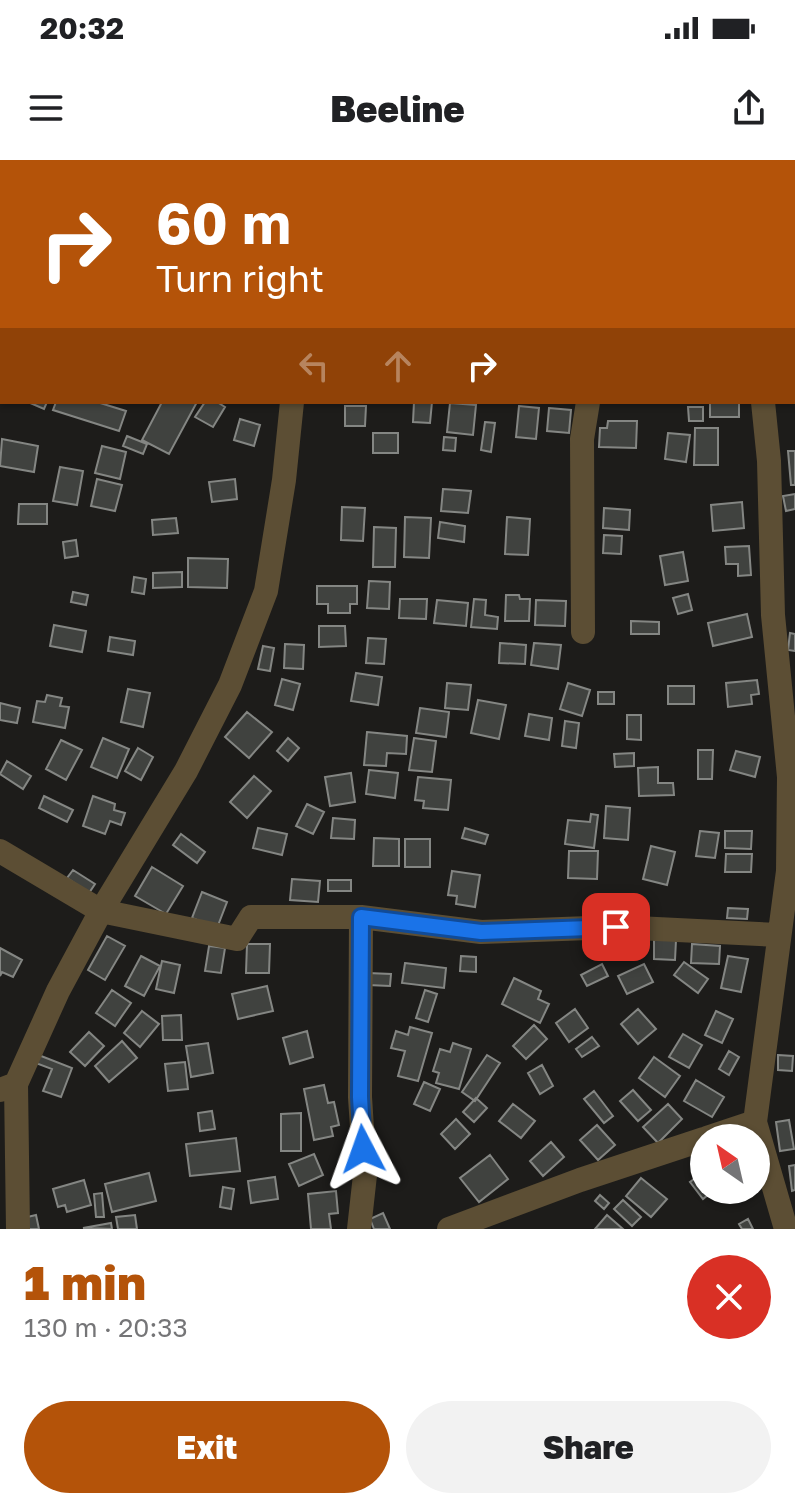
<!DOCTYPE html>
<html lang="en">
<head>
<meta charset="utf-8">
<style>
  body { margin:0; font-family:"Golos Text",sans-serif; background:#f2f2f2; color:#202124; height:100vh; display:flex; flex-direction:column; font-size:30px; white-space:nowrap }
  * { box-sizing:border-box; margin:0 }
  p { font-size:26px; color:#757577 }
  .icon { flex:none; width:44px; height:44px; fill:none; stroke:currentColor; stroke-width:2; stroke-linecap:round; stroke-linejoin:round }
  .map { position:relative; height:1069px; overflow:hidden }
  .side { display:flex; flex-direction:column; background:#fff; flex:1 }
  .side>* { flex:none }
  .top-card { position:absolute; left:0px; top:0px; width:796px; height:244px; box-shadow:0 2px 6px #0004; background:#b45309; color:#fff; overflow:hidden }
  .needle { width:52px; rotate:326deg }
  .fabs { position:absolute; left:690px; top:964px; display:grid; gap:16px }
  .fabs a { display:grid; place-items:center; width:80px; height:80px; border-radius:50%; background:#fff; box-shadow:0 2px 6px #0004; font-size:40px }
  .pin { position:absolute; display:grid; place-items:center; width:68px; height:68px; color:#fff; margin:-34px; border-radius:16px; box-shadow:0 4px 12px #0006 }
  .me { position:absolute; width:88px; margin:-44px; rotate:356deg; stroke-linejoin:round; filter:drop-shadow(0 0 6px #0008) }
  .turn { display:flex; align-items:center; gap:28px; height:168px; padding:0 24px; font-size:36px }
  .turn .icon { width:104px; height:104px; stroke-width:2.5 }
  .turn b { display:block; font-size:56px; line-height:68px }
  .lanes { display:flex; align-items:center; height:76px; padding:0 24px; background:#0003; justify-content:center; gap:40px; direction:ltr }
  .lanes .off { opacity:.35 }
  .round { display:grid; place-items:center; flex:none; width:84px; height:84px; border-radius:42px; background:#f2f2f2 }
  .overview { display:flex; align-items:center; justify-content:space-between; height:136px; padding:0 24px }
  h1 { font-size:48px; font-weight:800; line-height:60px; color:#b45309 }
  .action { display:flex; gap:16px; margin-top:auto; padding:16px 24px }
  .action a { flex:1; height:92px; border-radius:48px; background:#b45309; color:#fff; font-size:32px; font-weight:800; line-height:92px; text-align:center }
  .action a+a { background:#f2f2f2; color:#202124 }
  .status { display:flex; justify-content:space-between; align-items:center; height:56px; padding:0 40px; background:#fff; direction:ltr }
  .status svg { height:22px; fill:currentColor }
  header { display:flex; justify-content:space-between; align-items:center; height:104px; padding:0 24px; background:#fff; font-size:36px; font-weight:800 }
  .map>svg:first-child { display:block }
  .building { fill:#40423f; stroke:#848683; stroke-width:2 }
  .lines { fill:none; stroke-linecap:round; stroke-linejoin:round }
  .minor { stroke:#5c4e34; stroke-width:24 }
  .route-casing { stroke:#114b97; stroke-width:20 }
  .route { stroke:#1a73e8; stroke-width:14 }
</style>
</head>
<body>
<div class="status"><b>20:32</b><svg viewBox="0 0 49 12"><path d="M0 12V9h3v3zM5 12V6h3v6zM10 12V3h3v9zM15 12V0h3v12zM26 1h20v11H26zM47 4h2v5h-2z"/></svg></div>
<header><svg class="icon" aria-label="menu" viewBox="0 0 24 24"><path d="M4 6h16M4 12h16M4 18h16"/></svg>Beeline<svg class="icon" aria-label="share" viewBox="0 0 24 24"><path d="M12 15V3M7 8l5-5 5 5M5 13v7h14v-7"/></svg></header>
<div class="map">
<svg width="795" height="1069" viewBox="0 0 795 1069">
  <rect width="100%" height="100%" fill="#1d1c1a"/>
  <path class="building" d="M549,0H580L549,2Z
    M0,88H2V119L0,118Z
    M28,242H47L44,249Z
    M56,242H97L126,251L119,271L53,250Z
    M162,242H197L169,294L142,280Z
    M205,242H217L225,247L213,267L195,257Z
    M414,242H432L430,263L413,262Z
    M710,242H739V257H710Z
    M450,243L476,245L473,275L447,272Z
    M345,246H366L365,266H345Z
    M519,246L539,248L536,279L516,277Z
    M688,247H703V261H689Z
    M549,248L571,250L569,273L547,271Z
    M240,259L260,265L254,286L234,280Z
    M608,261H637L636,288L599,287L600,268H607Z
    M485,262L495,263L491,292L481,290Z
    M695,268H718V305H694Z
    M373,273H398V293H373Z
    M668,273L690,275L686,302L665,299Z
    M127,276L147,284L143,294L123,286Z
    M444,277L456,278L455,291L443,290Z
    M2,279L38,286L34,312L0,306Z
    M102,286L126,292L120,319L95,313Z
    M788,291H795V325H791Z
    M60,307L83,311L77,345L53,341Z
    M97,319L122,325L115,351L91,346Z
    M235,319L237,339L212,342L209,322Z
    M443,329L471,331L468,353L441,351Z
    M795,334V349L786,351L783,336Z
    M742,342L744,368L713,371L711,345Z
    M19,344H47V364H18Z
    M342,347L365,348L363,381L341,380Z
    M604,348L630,350L629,370L603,368Z
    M405,357L431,358L429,398L404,397Z
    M507,357L530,359L528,395L505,394Z
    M176,358L178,373L153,375L152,360Z
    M440,362L465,366L464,382L438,378Z
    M374,367L396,368L395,407H373Z
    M604,375L622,376L621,394L603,393Z
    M76,380L78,396L65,398L63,382Z
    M749,386L751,415L738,416V404H726L725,387Z
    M683,392L688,421L665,425L660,396Z
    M188,398L228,399L227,428L188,427Z
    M182,412V427L153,428V413Z
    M134,417L146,419L144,434L132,432Z
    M369,421L390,422L389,449L367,448Z
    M317,426H357V444H350V453H328V444H317Z
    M73,432L88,435L86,445L71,442Z
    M688,434L692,450L678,454L673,438Z
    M506,435H519L520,439H530L529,461H505Z
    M400,439H427L426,459L399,458Z
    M474,439L486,440L485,455L498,457L497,469L471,467Z
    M437,440L468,443L466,466L434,463Z
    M536,440L566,441L565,466L535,465Z
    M747,454L752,477L713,486L708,463Z
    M631,461L659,462V474H631Z
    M54,465L86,471L82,492L50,486Z
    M319,466H345L346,486L319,487Z
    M790,473L795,474V491L788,490Z
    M110,477L135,481L133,495L108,491Z
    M368,478L386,479L384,504L366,503Z
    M500,483L526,485L525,504L499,503Z
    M534,483L561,485L558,509L531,505Z
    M285,484L304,485L303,509L284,508Z
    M263,486L274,488L270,511L258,509Z
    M356,513L382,517L378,545L351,541Z
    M282,519L300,524L293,550L275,545Z
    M757,520L759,534L751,535L752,544L728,547L726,523Z
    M447,523L471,525L468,550L445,548Z
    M568,523L590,530L582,556L560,549Z
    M668,526H694V544H668Z
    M128,529L150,533L143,567L121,562Z
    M598,532H614V544H598Z
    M47,535L62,538L60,546L69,547L65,568L33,562L37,541L45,542Z
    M478,540L506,545L499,579L471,573Z
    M0,543L20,548L17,563L0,560Z
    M420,548L449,552L446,577L416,573Z
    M247,552L272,572L249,598L225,577Z
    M529,554L552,558L549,580L525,576Z
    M627,555H641V580L627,579Z
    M565,561L579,563L576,588L562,586Z
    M367,572L407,576L406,594L387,593L386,606L364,605Z
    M103,578L129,589L117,618L91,607Z
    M288,578L299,588L288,601L277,591Z
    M414,578L436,581L432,612L409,610Z
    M61,580L82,590L66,620L46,609Z
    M138,588L153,597L141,620L125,611Z
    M698,590H713L712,619H698Z
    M736,591L760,597L755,617L730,610Z
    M634,593V606L615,607L614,594Z
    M7,601L31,616L23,629L0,614Z
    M658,607V623H673L674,635L639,636L638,608Z
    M369,610L398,613L395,638L366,634Z
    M351,613L355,642L330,646L325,617Z
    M254,616L271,631L247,658L230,642Z
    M418,617L451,620L448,650L423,648L424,641L415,640Z
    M44,636L73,650L67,662L39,648Z
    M93,636L115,644L114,650L125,653L121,665L110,661L105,674L83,666Z
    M307,644L324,652L313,674L296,666Z
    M606,646L630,648L628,680L604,678Z
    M591,654L598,655L594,688L565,684L568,660L590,662Z
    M333,658L355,660L354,679L331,678Z
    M258,668L287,674L282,695L253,688Z
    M465,668L488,675L485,684L462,678Z
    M700,671L719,673L715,698L696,696Z
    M725,671H752L751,689L725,688Z
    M181,674L205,692L197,703L173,685Z
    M374,678L399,679V706H373Z
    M405,679H430V707H405Z
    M651,686L675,692L667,725L643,719Z
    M569,691H598L597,719L568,718Z
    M726,694H752L751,712H725Z
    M152,707L183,726L166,754L135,736Z
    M73,710L95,724L89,733L67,718Z
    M452,711L480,715L475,747L456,744L457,736L448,735Z
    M292,719L320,721L318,742L290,740Z
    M328,720H351V731H328Z
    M202,732L227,742L217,768L192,758Z
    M728,748L748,749L747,759L727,758Z
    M107,776L125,786L105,820L88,810Z
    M654,780H676L675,800L654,799Z
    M247,784H270L269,813H246Z
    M692,784L720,786L719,804L691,803Z
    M209,786L225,788L221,813L205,811Z
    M0,788L22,800L13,817L2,812L0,816Z
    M141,796L160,806L144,836L125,826Z
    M461,796L476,797V812L460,811Z
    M728,796L748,799L741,832L721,828Z
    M162,801L180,805L174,833L156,829Z
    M684,802L708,819L698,833L674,815Z
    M405,803L446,808L444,828L402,823Z
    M602,804L608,816L587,826L581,815Z
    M644,804L653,822L627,834L618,816Z
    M368,813L391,814L390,826L368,825Z
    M514,818L541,831L538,839L549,844L540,863L502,844Z
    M267,826L273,851L238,859L232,834Z
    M112,830L131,843L115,866L96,853Z
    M425,830L437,834L428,862L416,858Z
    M575,849L588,868L569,882L556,863Z
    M638,849L656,869L638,884L621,864Z
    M142,851L159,864L140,887L124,873Z
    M716,851L733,859L722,883L705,875Z
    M181,855L182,880H163L162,856Z
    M534,865L547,879L526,899L513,886Z
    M410,867L432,873L418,921L398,916L405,891L391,888L396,871L408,875Z
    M307,871L313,897L290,904L283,878Z
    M89,872L104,886L85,906L70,892Z
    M683,874L702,885L689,908L669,897Z
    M592,877L599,886L582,897L576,889Z
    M122,881L137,898L109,922L95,906Z
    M208,883L213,913L191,917L186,886Z
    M453,883L471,889L459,929L436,923L439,913L433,911L440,889L450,892Z
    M729,891L739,897L729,915L719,909Z
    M36,894L72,908L61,937L43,931L52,909L33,902Z
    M487,895L500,903L475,941L462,932Z
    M778,895L793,896L792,911L778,910Z
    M654,897L680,916L665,937L639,918Z
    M185,902L188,929L168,931L165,904Z
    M542,905L553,926L540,934L528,913Z
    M696,920L724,937L712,957L684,941Z
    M424,922L440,929L430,951L414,944Z
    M324,925L328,943L334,942L339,965L331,967L333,976L314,980L304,929Z
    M633,930L651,950L638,961L620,941Z
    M594,931L613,956L604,963L584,939Z
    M476,938L487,948L474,962L463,952Z
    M513,944L535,961L521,978L499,961Z
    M668,944L682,959L658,983L643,967Z
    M212,951L215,969L200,971L198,953Z
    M301,953V991H281V954Z
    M456,959L470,974L455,989L441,974Z
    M789,960L794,989L780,991L776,962Z
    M597,965L615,985L598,1000L580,980Z
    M236,978L240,1011L190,1016L186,984Z
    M551,982L564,997L543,1016L530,1001Z
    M314,994L323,1015L299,1026L289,1004Z
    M490,995L508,1019L479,1042L460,1018Z
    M795,1005V1030L792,1031L789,1006Z
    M704,1012V1030H714L703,1039L690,1022Z
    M149,1013L156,1041L112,1052L105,1024Z
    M275,1017L278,1039L251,1043L248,1021Z
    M641,1018L667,1039L651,1057L626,1036Z
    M84,1020L91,1045L67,1052L65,1045L58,1047L53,1029Z
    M223,1027L234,1029L231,1049L220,1047Z
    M336,1031L338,1053L329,1054L331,1069H311L308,1034Z
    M102,1033L104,1057H96L94,1034Z
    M600,1035L609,1043L604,1049L595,1041Z
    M623,1040L641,1057L632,1066L614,1049Z
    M383,1053L390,1069H374L370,1059Z
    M36,1055L39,1069H25L23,1058Z
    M135,1055L137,1069H118L116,1057Z
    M607,1055L623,1069H595Z
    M748,1059L753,1069H742L739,1064Z
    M111,1063L112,1069L83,1068Z"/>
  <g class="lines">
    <path class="minor" d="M263,2L264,0
      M474,2V0
      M756,2V0
      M0,6V0
      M794,185H795
      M763,242L769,301L773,455L789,617L788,711L755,962L786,1069
      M583,472L582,279L588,242
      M0,691L101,751L237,779L251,757H361L481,772L616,767L779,775
      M16,924L18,1069
      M0,930L16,924L58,831L101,751L186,611L230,525L266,431L284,320L292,242
      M707,978L755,962
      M359,1069L365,1015L360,937L361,757
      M449,1069L580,1020L704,979"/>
  </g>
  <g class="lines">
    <g class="route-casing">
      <path id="route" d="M363,989L360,937L361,757L481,772L616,767"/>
    </g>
    <use href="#route" class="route"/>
  </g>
</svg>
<div class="fabs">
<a><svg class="needle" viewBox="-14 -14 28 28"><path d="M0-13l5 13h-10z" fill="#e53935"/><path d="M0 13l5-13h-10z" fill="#757577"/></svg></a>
</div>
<div class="pin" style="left:616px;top:767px;background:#d93025"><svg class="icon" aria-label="arrive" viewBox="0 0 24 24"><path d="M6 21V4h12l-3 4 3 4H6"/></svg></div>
<svg class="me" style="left:363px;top:989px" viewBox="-20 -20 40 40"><path d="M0-17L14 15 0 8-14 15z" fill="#1a73e8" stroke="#fff" stroke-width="4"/></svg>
<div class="top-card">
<div class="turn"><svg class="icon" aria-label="right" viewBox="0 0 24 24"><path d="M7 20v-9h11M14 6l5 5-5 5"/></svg><div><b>60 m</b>Turn right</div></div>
<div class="lanes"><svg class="icon off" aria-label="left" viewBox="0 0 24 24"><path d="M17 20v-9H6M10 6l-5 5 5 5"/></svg><svg class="icon off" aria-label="ahead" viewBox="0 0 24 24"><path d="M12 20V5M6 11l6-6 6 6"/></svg><svg class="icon" aria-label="right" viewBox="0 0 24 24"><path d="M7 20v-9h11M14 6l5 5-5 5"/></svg></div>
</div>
</div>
<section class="side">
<div class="overview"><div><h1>1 min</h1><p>130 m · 20:33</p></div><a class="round" style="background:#d93025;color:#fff"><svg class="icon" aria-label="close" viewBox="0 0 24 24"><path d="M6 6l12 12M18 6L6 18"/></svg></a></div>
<div class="action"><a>Exit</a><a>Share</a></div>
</section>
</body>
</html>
